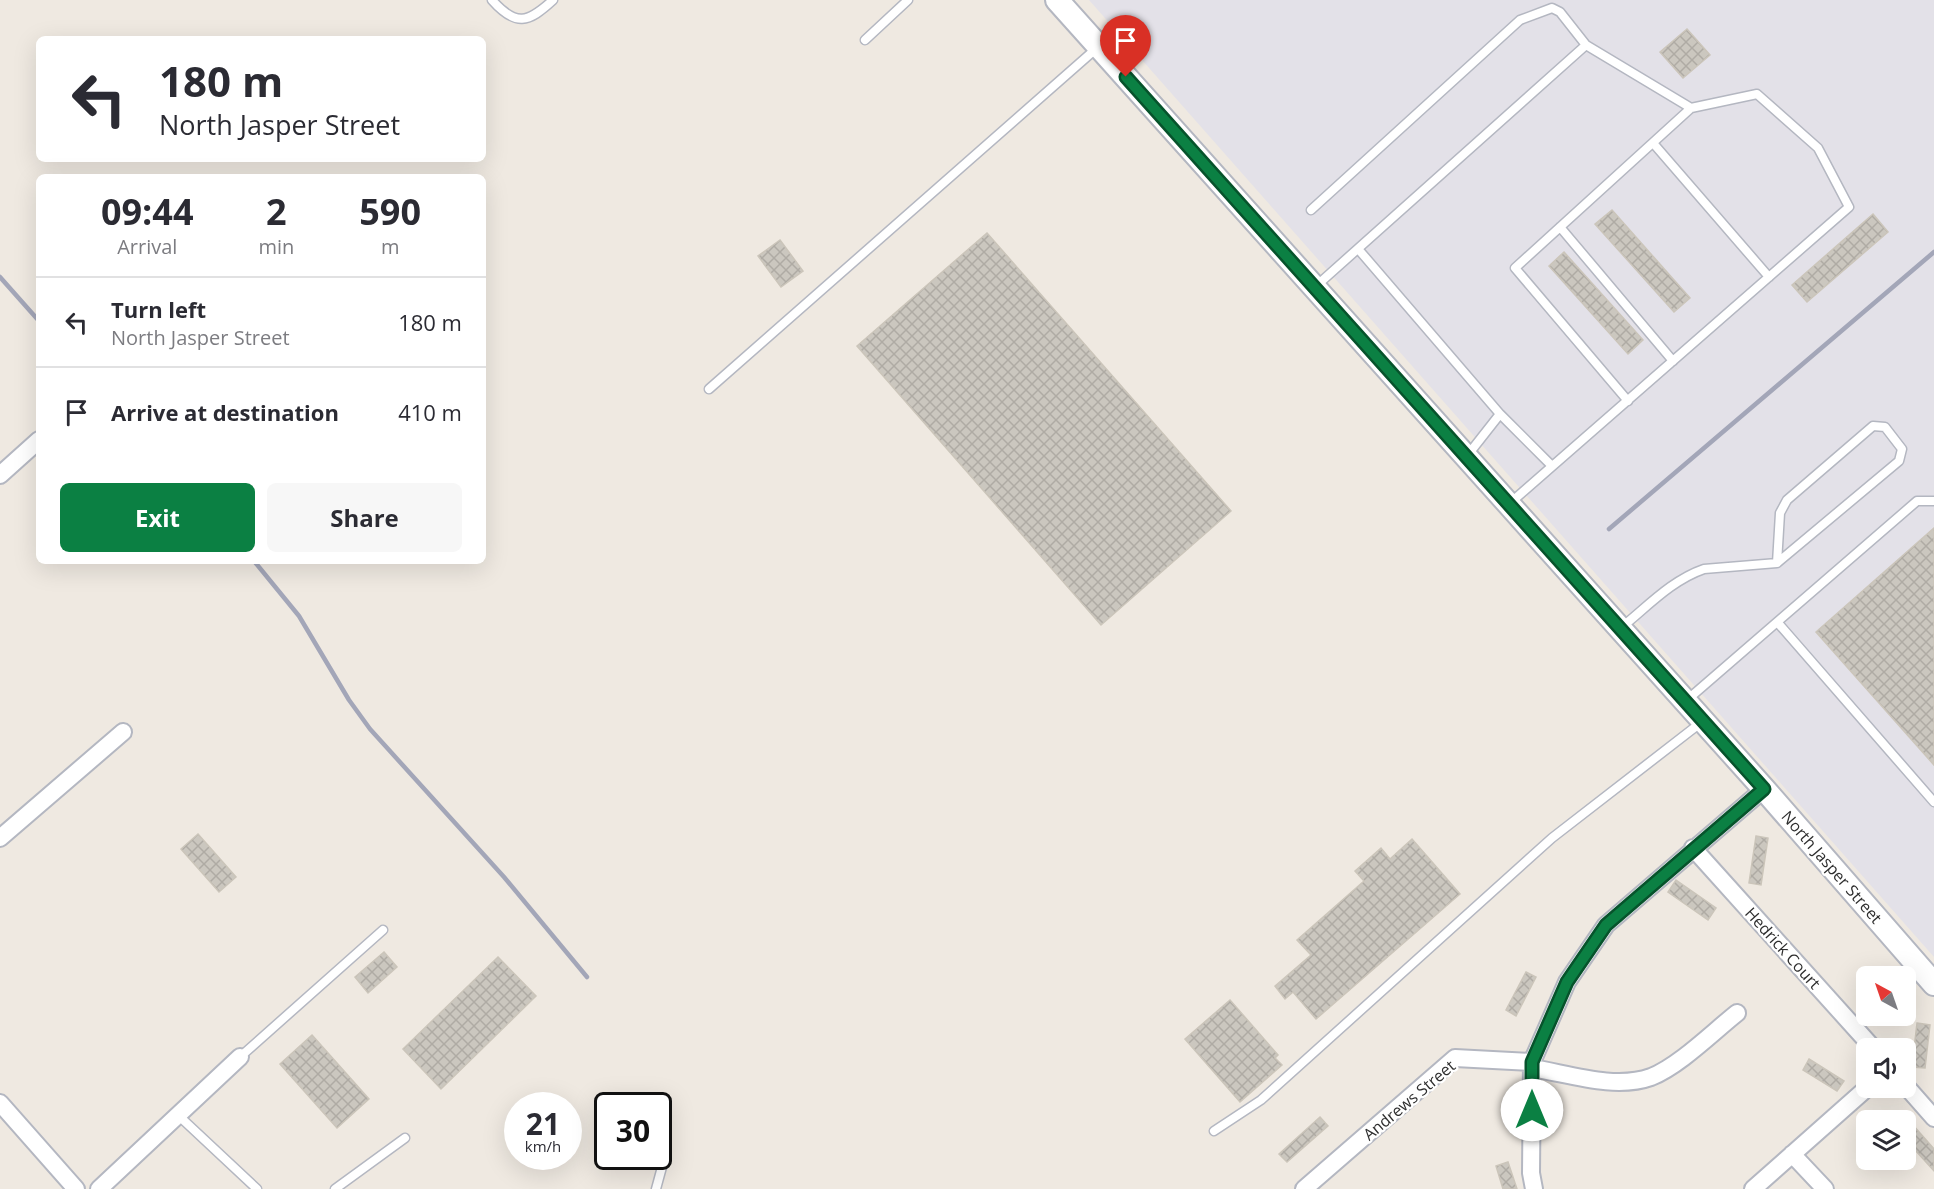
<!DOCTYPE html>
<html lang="en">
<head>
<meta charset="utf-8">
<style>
  body { margin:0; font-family:"Open Sans",sans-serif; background:#f7f7f7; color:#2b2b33; height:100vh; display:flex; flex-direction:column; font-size:22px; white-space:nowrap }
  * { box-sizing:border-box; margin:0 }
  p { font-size:20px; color:#7c7c81 }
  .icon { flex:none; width:33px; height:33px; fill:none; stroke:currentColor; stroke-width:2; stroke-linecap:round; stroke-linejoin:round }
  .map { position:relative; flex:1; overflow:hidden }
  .drawer { position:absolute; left:36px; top:174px; width:450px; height:390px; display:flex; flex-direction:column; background:#fff; border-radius:9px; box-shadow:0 6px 24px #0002 }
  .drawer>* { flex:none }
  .banner { position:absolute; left:36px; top:36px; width:450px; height:126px; border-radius:9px; box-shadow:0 6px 24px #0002; background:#fff; color:#2b2b33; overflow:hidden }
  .needle { width:39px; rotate:320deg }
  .controls { position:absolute; left:1856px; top:966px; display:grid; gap:12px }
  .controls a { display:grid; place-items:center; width:60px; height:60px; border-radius:9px; background:#fff; box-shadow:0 6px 24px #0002; font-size:30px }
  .speed { position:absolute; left:504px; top:1092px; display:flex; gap:12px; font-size:30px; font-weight:700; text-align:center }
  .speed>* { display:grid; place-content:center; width:78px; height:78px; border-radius:50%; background:#fff; box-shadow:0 6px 24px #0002; line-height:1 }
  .speed small { font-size:15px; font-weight:400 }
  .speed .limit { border:3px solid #111; border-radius:9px; background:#fff; color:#111 }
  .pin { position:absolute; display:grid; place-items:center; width:51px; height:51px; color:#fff; margin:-62px -26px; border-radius:50% 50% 50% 0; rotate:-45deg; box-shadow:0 0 6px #0007 }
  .pin .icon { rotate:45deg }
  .me { position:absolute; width:66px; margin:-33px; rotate:0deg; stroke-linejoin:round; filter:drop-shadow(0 0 4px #0008) }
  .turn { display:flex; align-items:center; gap:21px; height:126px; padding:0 24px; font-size:27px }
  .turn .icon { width:78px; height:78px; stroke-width:2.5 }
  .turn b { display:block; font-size:42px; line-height:51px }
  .eta { display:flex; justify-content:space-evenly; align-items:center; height:102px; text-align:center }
  .eta b { font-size:36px; font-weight:700; line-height:42px }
  .action { display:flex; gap:12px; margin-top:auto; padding:12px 24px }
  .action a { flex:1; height:69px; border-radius:9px; background:#0b8043; color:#fff; font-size:24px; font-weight:700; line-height:69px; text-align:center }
  .action a+a { background:#f7f7f7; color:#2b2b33 }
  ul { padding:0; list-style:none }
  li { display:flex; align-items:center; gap:18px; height:90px; padding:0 24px; border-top:2px solid #e1e1e2 }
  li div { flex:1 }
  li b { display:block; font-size:22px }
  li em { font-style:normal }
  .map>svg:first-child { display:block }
  .industrial { fill:#e3e1e8 }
  .building { fill:url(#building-cross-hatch); stroke:#cbc5ba; stroke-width:1.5 }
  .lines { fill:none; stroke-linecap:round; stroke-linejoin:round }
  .lane-casing { stroke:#b4b7c1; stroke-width:11 }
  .street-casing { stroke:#b4b7c1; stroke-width:20 }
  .secondary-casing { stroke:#b4b7c1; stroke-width:26 }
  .lane { stroke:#fff; stroke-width:8 }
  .street { stroke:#fff; stroke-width:16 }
  .secondary { stroke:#fff; stroke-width:22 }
  .rail { stroke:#a3a6b8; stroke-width:4.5 }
  .route-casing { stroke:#07532c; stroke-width:15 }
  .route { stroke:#0b8043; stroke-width:10 }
  .labels { text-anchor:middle; stroke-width:4.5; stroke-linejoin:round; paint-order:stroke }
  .street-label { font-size:16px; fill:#2e2e2e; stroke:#fff }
</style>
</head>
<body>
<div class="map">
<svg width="1934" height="1189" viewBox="0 0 1934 1189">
  <defs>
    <pattern id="building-cross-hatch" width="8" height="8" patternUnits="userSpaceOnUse" patternTransform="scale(1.5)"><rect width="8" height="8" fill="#cbc7bf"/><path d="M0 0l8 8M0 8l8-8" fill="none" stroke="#afaba4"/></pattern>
  </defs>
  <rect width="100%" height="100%" fill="#efe9e1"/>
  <path class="industrial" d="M1089,0H1934V957Z"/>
  <path class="building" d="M1687,29L1710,55L1683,78L1660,52Z
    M1612,210L1690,298L1674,312L1595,224Z
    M1873,214L1888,232L1807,302L1792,285Z
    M987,233L1231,511L1101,625L857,346Z
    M780,240L803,271L781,287L758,256Z
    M1564,252L1643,340L1628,354L1549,266Z
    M1934,528V765L1816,632Z
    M198,834L236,877L219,892L181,849Z
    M1756,836L1768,838L1761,885L1749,883Z
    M1412,839L1460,894L1316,1019L1293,992L1285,999L1275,986L1311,955L1297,940L1364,881L1355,871L1381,848L1390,859Z
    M1676,880L1716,908L1708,920L1668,892Z
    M384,952L397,967L368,993L355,977Z
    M498,957L536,996L441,1089L403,1049Z
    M1526,972L1536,977L1516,1016L1506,1010Z
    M1230,1000L1278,1055L1275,1058L1282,1065L1240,1102L1185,1039Z
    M1917,1023L1930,1025L1925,1068L1912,1067Z
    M312,1035L369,1099L337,1128L280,1064Z
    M1809,1059L1844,1081L1837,1091L1803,1070Z
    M1905,1116L1934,1149V1171L1905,1139Z
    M1320,1117L1328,1126L1287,1162L1279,1154Z
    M1508,1162L1517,1189H1503L1496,1166Z"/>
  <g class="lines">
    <g class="lane-casing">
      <path id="lane" d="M492,0C516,27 528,23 553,0
        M865,40L908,0
        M1653,143L1769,277
        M1311,210L1520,20L1552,8L1560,12L1586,45
        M1560,227L1673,361
        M1359,250L1500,414L1467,456
        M1315,287L1586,45L1691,108L1757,94L1818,148L1849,207L1509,504
        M709,389L1098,47
        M1628,401L1515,268L1691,108
        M1500,414L1552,466
        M1778,623L1934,802
        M1622,627C1648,606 1672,580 1704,569L1777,563L1899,461L1902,449L1885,427L1873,426L1787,500L1780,513L1777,563
        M1687,700L1917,501H1934
        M240,1057L383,930
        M179,1116L257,1189
        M1214,1131L1261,1100L1552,838L1703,721
        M335,1189L405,1138
        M656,1189L662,1167"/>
    </g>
    <g class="street-casing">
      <path id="street" d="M0,475L39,440
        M0,838L123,732
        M1693,848L1873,1048
        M1532,1068C1569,1074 1615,1090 1651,1077C1679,1066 1713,1032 1737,1013
        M1905,1085L1934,1118
        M0,1103L76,1189
        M1792,1154L1825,1189
        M99,1189L240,1057
        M1304,1189L1455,1058L1532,1062
        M1534,1189L1531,1173L1532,1062L1567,982L1606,925L1764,789
        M1753,1189L1867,1088"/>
    </g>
    <g class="secondary-casing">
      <path id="secondary" d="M1057,0L1764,789L1934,984"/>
    </g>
    <use href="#lane" class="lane"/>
    <use href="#street" class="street"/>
    <use href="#secondary" class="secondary"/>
    <path class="rail" d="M0,277L39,321
      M1609,529L1934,252
      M254,561L299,616L349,700L370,729L504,877L587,977"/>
  </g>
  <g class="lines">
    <g class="route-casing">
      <path id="route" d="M1126,77L1764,789L1606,925L1567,982L1532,1062V1110"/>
    </g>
    <use href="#route" class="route"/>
  </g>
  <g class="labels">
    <g class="street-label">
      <text transform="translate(1832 867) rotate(49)" y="6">North Jasper Street</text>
      <text transform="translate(1783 948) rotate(48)" y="6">Hedrick Court</text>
      <text transform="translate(1409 1100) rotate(-40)" y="6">Andrews Street</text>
    </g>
  </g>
</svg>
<div class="controls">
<a><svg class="needle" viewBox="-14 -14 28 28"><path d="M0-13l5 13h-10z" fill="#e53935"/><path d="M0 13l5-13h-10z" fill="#7c7c81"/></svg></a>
<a><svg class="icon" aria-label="sound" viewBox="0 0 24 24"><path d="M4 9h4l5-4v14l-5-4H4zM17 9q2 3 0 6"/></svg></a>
<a><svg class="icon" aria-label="layers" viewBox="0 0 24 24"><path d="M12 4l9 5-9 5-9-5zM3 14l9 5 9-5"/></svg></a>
</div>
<div class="speed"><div>21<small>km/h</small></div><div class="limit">30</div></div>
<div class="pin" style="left:1126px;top:77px;background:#d93025"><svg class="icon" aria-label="arrive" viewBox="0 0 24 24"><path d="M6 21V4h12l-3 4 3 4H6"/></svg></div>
<svg class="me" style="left:1532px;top:1110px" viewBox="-20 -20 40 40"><circle r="19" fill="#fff"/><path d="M0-13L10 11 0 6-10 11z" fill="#0b8043"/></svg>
<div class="banner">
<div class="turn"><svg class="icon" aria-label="left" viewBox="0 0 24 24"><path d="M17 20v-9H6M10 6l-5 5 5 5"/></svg><div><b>180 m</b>North Jasper Street</div></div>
</div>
<section class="drawer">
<div class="eta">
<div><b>09:44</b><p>Arrival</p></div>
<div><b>2</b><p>min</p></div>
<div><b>590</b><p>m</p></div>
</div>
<ul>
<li><svg class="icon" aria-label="left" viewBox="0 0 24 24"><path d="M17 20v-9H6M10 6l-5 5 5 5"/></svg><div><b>Turn left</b><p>North Jasper Street</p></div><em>180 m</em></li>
<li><svg class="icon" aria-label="arrive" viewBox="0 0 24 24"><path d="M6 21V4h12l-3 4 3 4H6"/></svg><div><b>Arrive at destination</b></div><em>410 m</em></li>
</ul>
<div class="action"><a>Exit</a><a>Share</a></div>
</section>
</div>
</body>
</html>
